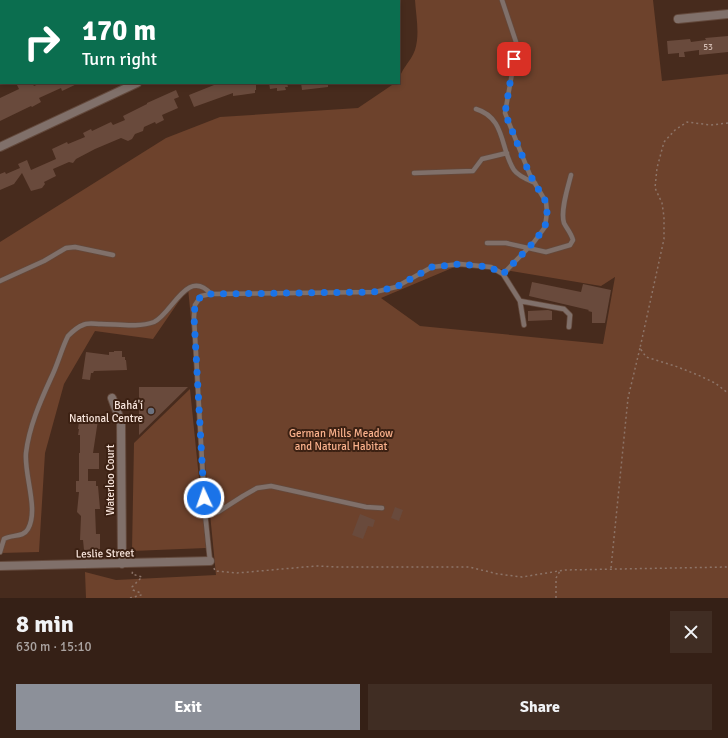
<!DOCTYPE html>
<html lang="en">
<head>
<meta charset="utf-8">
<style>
  body { margin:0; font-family:Signika,sans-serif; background:#402d23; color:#f1f3f6; height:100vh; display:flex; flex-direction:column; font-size:15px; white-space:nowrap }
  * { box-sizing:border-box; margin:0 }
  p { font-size:13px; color:#aaa3a1 }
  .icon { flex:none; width:22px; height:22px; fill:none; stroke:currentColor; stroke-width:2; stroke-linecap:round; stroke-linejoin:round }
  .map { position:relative; height:598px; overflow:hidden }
  .sheet { display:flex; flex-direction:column; background:#352016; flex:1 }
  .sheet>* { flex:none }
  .banner { position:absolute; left:0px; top:0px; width:400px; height:84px; box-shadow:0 2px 6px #0003,0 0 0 1px #4f3e35; background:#0b6e4f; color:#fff; overflow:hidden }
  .pin { position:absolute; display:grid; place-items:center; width:34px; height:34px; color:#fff; margin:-17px; border-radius:8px; box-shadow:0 2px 6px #0006 }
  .me { position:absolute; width:44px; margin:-22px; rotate:357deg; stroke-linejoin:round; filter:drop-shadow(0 0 3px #0008) }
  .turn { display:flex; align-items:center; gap:14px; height:84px; padding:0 16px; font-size:18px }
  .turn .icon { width:52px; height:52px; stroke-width:2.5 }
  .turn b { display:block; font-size:28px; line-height:34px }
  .round { display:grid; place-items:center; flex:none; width:42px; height:42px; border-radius:0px; background:#402d23 }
  .headline { display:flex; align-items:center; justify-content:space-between; height:68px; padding:0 16px }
  h1 { font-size:24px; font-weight:700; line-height:30px }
  .cta { display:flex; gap:8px; margin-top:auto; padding:8px 16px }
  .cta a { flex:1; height:46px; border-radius:0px; background:#8c9099; color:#fff; font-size:16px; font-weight:700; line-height:46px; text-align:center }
  .cta a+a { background:#402d23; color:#f1f3f6 }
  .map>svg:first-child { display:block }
  .green { fill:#6d422c; fill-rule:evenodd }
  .building { fill:#694a3c }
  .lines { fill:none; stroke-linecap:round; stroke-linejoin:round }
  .service-casing { stroke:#63493c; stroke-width:6 }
  .minor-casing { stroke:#63493c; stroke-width:10 }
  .path { stroke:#8d7468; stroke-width:1.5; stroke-dasharray:2 3; stroke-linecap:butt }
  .service { stroke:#80706a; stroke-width:4.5 }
  .minor { stroke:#80706a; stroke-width:8 }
  .route { stroke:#1a73e8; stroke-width:7; stroke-dasharray:0 12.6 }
  .worship-dot { fill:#6b7280; stroke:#3c2113; stroke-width:1.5 }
  .labels { text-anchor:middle; stroke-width:4; stroke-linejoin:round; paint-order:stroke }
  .number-label { font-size:9px; fill:#d4beb4 }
  .poi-label { font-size:11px; fill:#f8e5dc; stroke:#3c2113; text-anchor:end }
  .park-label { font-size:11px; fill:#fab18c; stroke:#3c2113 }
  .street-label { font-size:11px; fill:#f8e5dc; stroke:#3c2113 }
</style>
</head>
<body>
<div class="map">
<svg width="728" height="598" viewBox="0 0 728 598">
  <rect width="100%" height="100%" fill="#472b1d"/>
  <path class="green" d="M0,0H176L1,1L0,76Z
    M415,0H653L662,81L728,74V598H86L85,572L116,580L216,575L188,288L153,339L95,331L64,384L45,453L39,552L0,553V242L166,138L220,117L358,108L395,83H399C399,70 411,62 415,50C420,34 416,16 415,0ZM464,263L601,286L615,277L603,344L420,326L381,298Z
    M190,389L206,548L132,551L134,443Z"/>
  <path class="building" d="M728,36V52L699,55V50L684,52L685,57H679V53L668,54L667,41L690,39L691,42L706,40L705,38Z
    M16,83H32L34,86L41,83H79L62,91L61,88L39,98L41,102L32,107L31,106L0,121V98L19,89Z
    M219,83H256V90H255V93L241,95L233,96V93L194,107L189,95Z
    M269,83H287L288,87H285L286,90L277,91V88L270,89Z
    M301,83H328V87L302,90Z
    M176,90L179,97L174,99L178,108L162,115L164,120L156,124L155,122L144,127L143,131L135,134L132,139L128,141L121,138L95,149L76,159L73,163L69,162L53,169L56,176L44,182L45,184L42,188L31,191L22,173L14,184L0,190V174L5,172L6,174L20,168L18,164L27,160L31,170L56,159L52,149L67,142L68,144L85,137L83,133L91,129L92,131L111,122L113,125L125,120L123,116L147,104V103Z
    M532,282L581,292L583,284L611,290L605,323H592V312L588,311L589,310L529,296Z
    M548,310L552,311V320L528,321V311Z
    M114,351H122V357H125V360H126L127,370L94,371L93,373H91L90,380L82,379L86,352L109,355V352H114Z
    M139,387H188L139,435Z
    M89,419L98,420L93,453H99V469H88V481H96V486H98L100,509H95L96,534H100V549L84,550L83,540H80L81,516L77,512L79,492H76V481H79V453H80V435H78L79,429H78L79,422L85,423L86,420L89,421Z
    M395,507L403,510L399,521L391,518Z
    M360,514L375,520L373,527L368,526L363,539L352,535Z"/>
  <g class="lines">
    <g class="service-casing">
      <path id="service" d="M3,1L4,0
        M27,1V0
        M93,1L94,0
        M0,12L1,8
        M0,45L1,43
        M476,109C506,118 500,149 514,170C518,176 528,180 535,183
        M414,173L473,171L482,159L507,153
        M487,243H506L546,252L570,245L573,240C571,233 567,229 564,223C560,211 568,187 571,175
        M503,274L520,301L564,309L570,315L569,327
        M0,281L44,261L66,248L75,247L113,255
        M520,301L524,325
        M205,513L218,512L243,496L257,488L271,486L366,507L382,508
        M0,552L4,539C12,534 23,538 28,529C39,510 24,475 26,453C29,427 40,402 51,378C58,364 61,350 68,336C72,332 77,327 83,325C88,322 95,324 101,324C117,324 138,328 154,322C172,314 187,267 211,294
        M210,561L205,513L194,317L195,305L201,296L211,294L375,292L396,287L432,267L460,264L491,267L503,274L534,242L545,227L547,212L546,202L530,175L505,113L517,45L502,0"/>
    </g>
    <g class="minor-casing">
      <path id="minor" d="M350,0V1
        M316,1L317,0
        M678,19L728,14
        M0,147L137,83
        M112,398L121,422L122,564
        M0,566L210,561"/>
    </g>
    <path class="path" d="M728,123L711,125L687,122L675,130L664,142L657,168L655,188L662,203L664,217V239L640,348L646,357L675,366L698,375L715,383L728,393
      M214,568L215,571L237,573L316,566L339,567H469L498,574L522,577L565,570L728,567
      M611,568L628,398L640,348
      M130,598L141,595V593L133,590L132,587L142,577L132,574L133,570
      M556,598V578L560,571"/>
    <use href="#service" class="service"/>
    <use href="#minor" class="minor"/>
  </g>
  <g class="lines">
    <path class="route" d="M204,498L194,317L195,305L201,296L211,294L374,292L396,287L432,267L460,264L490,267L503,274L534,242L545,227L547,212L546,202L530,175L505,113L514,59"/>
  </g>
  <circle class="worship-dot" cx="151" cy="411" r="4"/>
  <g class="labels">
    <g class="number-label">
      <text x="708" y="50">53</text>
    </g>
    <g class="poi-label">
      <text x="143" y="409">Bahá'í<tspan x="143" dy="13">National Centre</tspan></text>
    </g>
    <g class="park-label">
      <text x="341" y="437">German Mills Meadow<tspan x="341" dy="13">and Natural Habitat</tspan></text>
    </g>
    <g class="street-label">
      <text transform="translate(110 480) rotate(-90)" y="4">Waterloo Court</text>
      <text transform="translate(105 553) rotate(-1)" y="4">Leslie Street</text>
    </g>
  </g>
</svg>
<div class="pin" style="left:514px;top:59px;background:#d93025"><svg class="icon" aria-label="arrive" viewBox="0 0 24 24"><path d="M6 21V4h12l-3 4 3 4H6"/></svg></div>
<svg class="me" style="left:204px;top:498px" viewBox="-20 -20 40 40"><circle r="17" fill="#1a73e8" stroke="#fff" stroke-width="3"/><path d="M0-11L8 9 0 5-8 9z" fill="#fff"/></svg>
<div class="banner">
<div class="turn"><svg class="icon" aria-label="right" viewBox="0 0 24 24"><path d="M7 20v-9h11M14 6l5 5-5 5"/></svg><div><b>170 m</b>Turn right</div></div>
</div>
</div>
<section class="sheet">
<div class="headline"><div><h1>8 min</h1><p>630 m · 15:10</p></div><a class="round"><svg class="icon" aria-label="close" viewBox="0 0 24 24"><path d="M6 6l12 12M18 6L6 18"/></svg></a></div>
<div class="cta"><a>Exit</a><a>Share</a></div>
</section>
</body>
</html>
